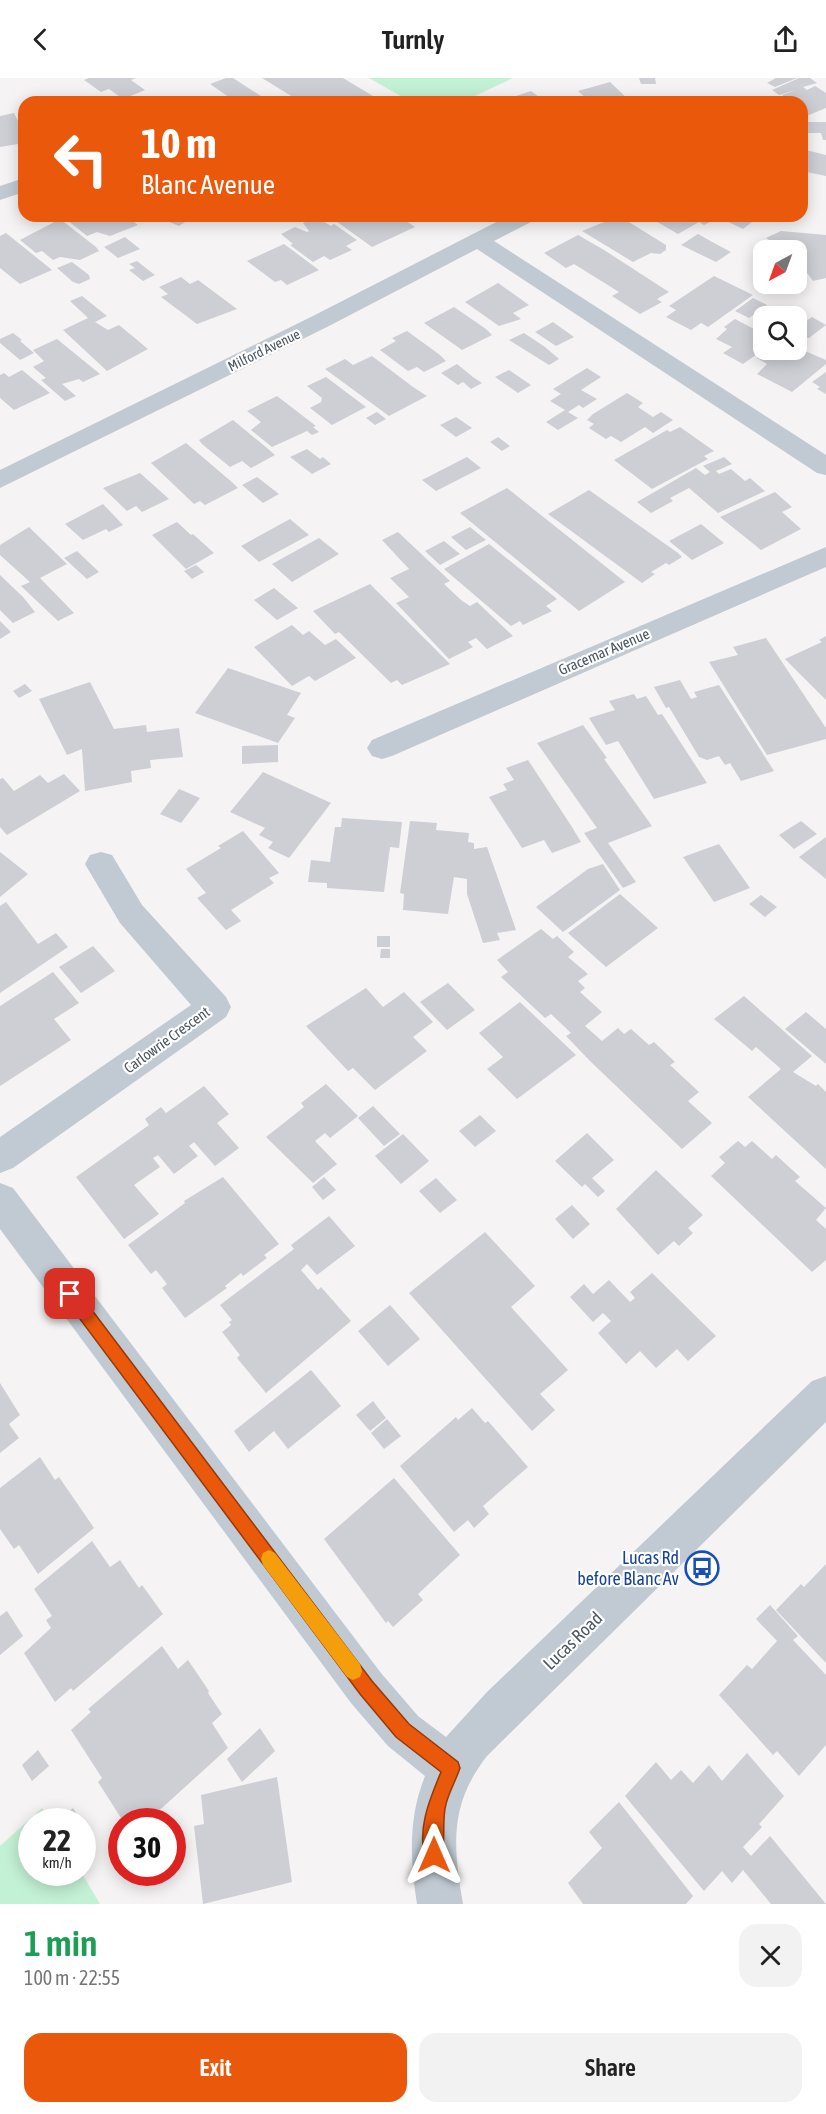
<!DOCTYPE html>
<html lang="en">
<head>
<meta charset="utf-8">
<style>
  body { margin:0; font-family:"Asap Condensed",sans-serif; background:#f2f2f2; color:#222; height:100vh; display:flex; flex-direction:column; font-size:22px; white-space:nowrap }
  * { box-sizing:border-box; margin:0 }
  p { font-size:20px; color:#767676 }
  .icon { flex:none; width:33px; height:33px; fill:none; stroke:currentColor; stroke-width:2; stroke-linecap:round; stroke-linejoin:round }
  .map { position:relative; height:1826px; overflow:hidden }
  .sheet { display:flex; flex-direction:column; background:#fff; flex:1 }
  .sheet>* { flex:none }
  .top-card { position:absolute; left:18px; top:18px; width:790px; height:126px; border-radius:18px; box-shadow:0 3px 15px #0003; background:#ea580c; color:#fff; overflow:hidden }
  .needle { width:39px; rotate:221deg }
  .tools { position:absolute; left:753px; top:162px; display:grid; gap:12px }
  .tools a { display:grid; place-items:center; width:54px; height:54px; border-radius:12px; background:#fff; box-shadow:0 3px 15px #0003; font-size:30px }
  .speed { position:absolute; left:18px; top:1730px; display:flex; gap:12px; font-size:30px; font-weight:700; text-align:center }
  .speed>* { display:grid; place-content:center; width:78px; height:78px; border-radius:50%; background:#fff; box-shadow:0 3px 15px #0003; line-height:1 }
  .speed small { font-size:15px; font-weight:400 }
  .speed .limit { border:9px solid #d22; background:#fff; color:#111 }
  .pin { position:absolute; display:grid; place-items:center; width:51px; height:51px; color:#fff; margin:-26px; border-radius:12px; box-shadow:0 3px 9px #0006 }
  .me { position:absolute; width:66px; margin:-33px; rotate:0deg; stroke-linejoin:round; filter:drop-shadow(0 0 4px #0008) }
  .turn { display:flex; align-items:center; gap:21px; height:126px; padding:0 24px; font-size:27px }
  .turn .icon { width:78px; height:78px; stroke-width:2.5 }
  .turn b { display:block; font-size:42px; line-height:51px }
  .round { display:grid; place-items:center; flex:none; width:63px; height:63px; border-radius:18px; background:#f2f2f2 }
  .overview { display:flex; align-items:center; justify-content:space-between; height:102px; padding:0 24px }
  h1 { font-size:36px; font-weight:600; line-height:45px; color:#1e9e55 }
  .action { display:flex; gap:12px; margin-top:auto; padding:12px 24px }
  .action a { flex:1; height:69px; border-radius:18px; background:#ea580c; color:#fff; font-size:24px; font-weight:600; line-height:69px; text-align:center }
  .action a+a { background:#f2f2f2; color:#222 }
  header { display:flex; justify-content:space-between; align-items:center; height:78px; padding:0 24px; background:#fff; font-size:27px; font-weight:600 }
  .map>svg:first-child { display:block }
  .green { fill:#c3f1d5 }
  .building { fill:#cdcfd5 }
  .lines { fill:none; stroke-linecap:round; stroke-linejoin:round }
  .street { fill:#c1cad2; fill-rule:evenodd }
  .route { fill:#ea580c; stroke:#983908; stroke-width:1.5 }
  .slow { fill:#f59e0b }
  .labels { text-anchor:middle; stroke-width:4.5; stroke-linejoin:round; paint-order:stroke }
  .far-street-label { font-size:14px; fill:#4a5661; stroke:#fff }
  .street-label { font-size:15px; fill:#4a5661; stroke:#fff }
  .near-transit-label { font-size:18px; fill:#164399; stroke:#fff; text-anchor:end }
  .near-street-label { font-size:18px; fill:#4a5661; stroke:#fff }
</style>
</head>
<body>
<header><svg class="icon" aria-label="back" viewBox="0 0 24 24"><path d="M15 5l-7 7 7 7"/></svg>Turnly<svg class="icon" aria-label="share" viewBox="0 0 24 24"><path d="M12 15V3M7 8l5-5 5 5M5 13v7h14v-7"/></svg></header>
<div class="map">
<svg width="826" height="1826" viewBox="0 0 826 1826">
  <rect width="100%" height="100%" fill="#f5f3f3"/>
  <path class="green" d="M369,0H513L462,24H411Z
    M42,1730L50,1743H32V1794H81L100,1826H0V1768Z"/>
  <path class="building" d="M89,0H136L131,2L145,12L123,21L109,11L101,14L84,2Z
    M226,0H233L270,24H236L210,6Z
    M262,0H343L383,24H301Z
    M639,0H655L656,6H641Z
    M776,0H797L775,9L767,5Z
    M799,0H810L817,5L803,9L807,12L815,8L826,15V30L802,40V24H794L782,17L796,12L779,17L772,12Z
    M610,4L631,24H590L578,13Z
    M531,13L539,19L533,21L537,24H521L513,19Z
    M14,35L24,55V65L0,69V38Z
    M802,44H826V62H823L821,55H804Z
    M802,71L826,77V98L802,93Z
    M76,138H127L138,147L110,158L97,154L87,158L67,142Z
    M155,138H194L179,148Z
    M329,138H399L415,149L372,169Z
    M619,138L666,167V172L660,176L651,175L633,184L582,153Z
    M647,138H707L714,142L704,147L699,144L678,156Z
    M720,138H740L752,144L743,151L718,139Z
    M316,139L331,148L334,146L357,162L346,168L352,172L330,182L324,178L313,184L290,167L293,166L281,156L295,149L307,154L309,153L303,145Z
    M60,141L96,169L99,173L80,182L60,179L53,182L42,173L36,175L20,162Z
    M781,153L826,157V200L813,203L799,184L800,175L804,173V169L790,168L784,171L766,160Z
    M6,155L52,192L20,206L0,190V158Z
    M698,156L714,165L731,174L716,184L681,167Z
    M578,157L604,172L669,214L657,221L662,224L640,236L612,218L619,214L574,186L566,190L544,175Z
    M125,159L140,171L118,180L104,169Z
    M284,166L319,192L287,207L281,202L275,204L247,183Z
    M137,183L142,187L155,197L143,203L129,192L135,190L129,186Z
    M72,184L89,197L90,201L79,206L73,204L57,190Z
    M714,198L753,217L708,249L701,245L691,252L666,239L676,232L669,228Z
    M181,199L190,206L198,202L237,231L197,246L161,219L168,216L159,209Z
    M498,205L529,227L513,235L521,241L499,248L465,224Z
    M82,218L107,238L95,244L108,252L119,247L148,271L107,293L63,252L88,240L70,223Z
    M753,220L767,227L749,240L735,233Z
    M454,229L486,251L492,257L462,272L424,245Z
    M812,239L826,247L809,260L796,258V250Z
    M735,241L754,251L759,246L764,248V271L743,286L723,275L732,269L716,261L727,251L724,249Z
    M553,244L574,259L556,268L535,254Z
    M407,253L440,277L446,283L424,294L417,289L408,293L380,272L396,263L392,260Z
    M13,255L22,262L20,263L34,275L20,282L0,265V261Z
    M524,255L545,269L559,281L549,287L509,262Z
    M57,261L100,296L83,304L79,301L62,306L76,318L65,323L41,302L46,300L33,289L44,283L33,272Z
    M798,270L826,282V286L792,314L757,296L767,286L757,280L768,272Z
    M372,278L413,309L427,318L389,338L325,291L345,281L353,287Z
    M457,286L473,299L482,305L471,311L463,304L458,307L441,295Z
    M587,290L601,299L581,312L597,321L583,330L579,327L568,334L578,340L558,352L546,344L565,332L550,323L561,316L553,311Z
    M22,292L50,315L14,332L0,320V297L4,295L9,299Z
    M509,292L531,307L518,315L495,299Z
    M826,294V316L817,311L820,309L812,304Z
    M326,299L366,329L332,347L310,330L321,324L322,320L307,308Z
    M627,315L643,325L638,329L653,339L661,334L673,342L653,355L645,349L621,364L611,358L606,361L589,350L594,346L587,342L593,336Z
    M277,318L316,348L313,349L319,354L312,357L307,353L272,369L251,352L261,344L247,333Z
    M377,334L386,341L375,347L366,340Z
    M456,339L472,350L456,359L440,347Z
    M233,342L267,370L275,377L251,390L242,383L230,389L202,366L199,362Z
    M680,349L714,373L704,378L708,381L652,411L614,382L667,352L670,354Z
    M498,359L510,368L502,373L490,364Z
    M186,365L233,405L238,410L205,427L200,423L194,426L151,385Z
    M307,371L320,381L323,379L331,386L312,396L290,379Z
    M467,379L481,390L436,413L422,402Z
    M724,379L732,386L716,393L719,396L731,391L745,403L750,400L765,413L718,435L689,410L670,420L673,423L651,435L637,424L696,390L705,397L710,394L703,388Z
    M140,395L169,421L142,434L136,428L127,433L103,410Z
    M257,399L279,416L263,425L242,407Z
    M507,410L625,504L579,533L460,435Z
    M589,412L678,475L682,479L669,487L666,485L651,494L655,496L642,505L548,436Z
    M775,414L792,429L782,434L801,451L761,472L720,439Z
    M103,426L123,447L109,454L106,451L83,462L65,446Z
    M290,441L309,457L259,484L241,468Z
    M177,444L191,457L193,456L214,475L186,491L152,457Z
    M701,446L724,465L692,482L669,463Z
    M29,449L67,486L40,500L74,535L58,543L21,508L30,504L0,477V467Z
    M470,449L486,462L466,472L451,459Z
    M398,454L450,503L444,506L461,522L470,528L477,524L513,558L487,571L476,560L468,564L473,569L449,581L396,525L409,519L390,500L409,491L382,462Z
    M319,460L339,476L292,504L272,486Z
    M444,463L460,476L440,487L425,473Z
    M489,466L557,521L546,528L552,533L523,547L520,543L511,548L444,491Z
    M77,473L99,494L87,501L64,480Z
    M196,487L204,494L192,501L184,493Z
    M0,497L23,519L35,534L13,545L0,532Z
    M370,506L450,586L402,607L397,602L391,605L339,554L335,556L313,533Z
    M274,510L298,530L277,542L254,522Z
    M0,543L11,554L0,561Z
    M292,547L303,557L309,553L325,567L336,561L356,580L315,603L309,598L292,608L254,569Z
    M826,558V622L785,581L822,564L819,562Z
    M766,560L826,650V661L767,677L709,584L738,577L733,569Z
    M228,590L301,615L287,637L295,640L278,665L195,635Z
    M680,602L691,621L697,619L694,614L719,607L774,693L741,703L730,685L725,687L719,678L707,682L699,679L669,629L666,630L654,609Z
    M90,604L114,651L146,647L147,654L179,650L183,679L150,682L151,690L131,693L132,704L85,713L82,671L67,677L39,621Z
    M25,606L32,613L19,620L13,613Z
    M634,616L637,621L646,618L658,637L662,636L707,705L654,721L618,663L606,667L589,640L615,632L609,623Z
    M583,647L607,680L604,681L652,748L608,765L636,804L623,810L584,755L597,750L537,665Z
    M278,667V684L242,686V668Z
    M528,682L572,749L581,764L552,775L544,762L522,770L489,719L507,712L503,706L514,702L506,690Z
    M263,694L331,725L289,780L268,770L273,764L259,757L265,750L230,734Z
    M64,696L80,713L7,757L0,749V701L3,700L14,713L40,697L48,705Z
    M179,711L200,720L181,745L160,736Z
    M342,740L402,744L399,770L390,769L384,814L327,810V805L308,804L311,782L330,784L335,749H341Z
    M410,743L437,745L436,752L469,755L468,764L474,765V771L487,769L516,852L497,855L500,862L483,865L467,816V801L454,799L448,836L403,832L404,816L400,815Z
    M801,743L817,756L794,771L779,757Z
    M243,753L279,795L269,800L274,805L231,832L241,843L226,852L197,820L206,815L186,791L221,770L218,768Z
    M826,759V801L799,779Z
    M719,766L750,810L714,824L683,779Z
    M0,774L28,796L0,819Z
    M603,786L620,812L563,854L536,829L588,791Z
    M620,816L658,850L606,889L568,855Z
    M761,817L777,829L765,839L749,826Z
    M6,824L38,866L56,855L68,869L0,915V828Z
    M541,851L553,861L557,858L574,874L568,879L588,896L578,903L585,910L580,914L602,934L585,948L602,963L618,950L624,956L631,951L649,967L654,964L675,984L670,987L699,1014L688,1023L712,1045L682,1071L590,983L566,958L571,955L551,936L545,940L501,899L508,894L497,882Z
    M377,858H390V869H377Z
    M93,868L115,893L81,915L59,889Z
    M381,871H390V880H380Z
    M53,894L79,925L54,941L71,962L0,1008V928Z
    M448,905L475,932L447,952L420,924Z
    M366,910L383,929L404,914L433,944L413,959L427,973L375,1012L353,990L348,993L306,948Z
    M744,918L812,978L793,994L816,1008L818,1006L826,1014V1091L748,1019L781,991L756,969L752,973L714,941Z
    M520,924L576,977L517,1021L487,991L503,979L479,955Z
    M806,934L826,951V986L785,951Z
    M326,1006L358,1038L330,1060L325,1055L315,1063L337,1086L313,1105L266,1059L304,1029L301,1025Z
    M204,1008L229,1036L217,1045L239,1070L215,1088L194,1064L189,1068L198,1078L174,1096L158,1077L153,1080L160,1089L134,1107L159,1136L124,1161L76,1099L149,1047L145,1041L161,1029L166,1035Z
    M373,1028L400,1056L384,1068L358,1040Z
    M480,1037L496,1053L475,1069L459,1053Z
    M587,1055L614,1082L592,1100L605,1113L598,1119L585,1106L582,1109L555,1083Z
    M403,1056L429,1083L401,1106L375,1078Z
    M738,1063L745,1069L752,1063L772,1081L776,1077L800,1099L795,1103L826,1130L816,1142L826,1151V1182L812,1194L711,1098L725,1085L719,1079Z
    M656,1092L703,1137L688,1150L693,1155L679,1168L674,1163L658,1177L616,1131Z
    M223,1099L279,1166L264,1177L267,1180L243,1198L241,1195L225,1208L227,1210L185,1240L162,1210L167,1206L156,1192L151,1196L128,1167L185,1125L184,1123Z
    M324,1099L336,1112L323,1122L312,1109Z
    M436,1100L457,1122L440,1135L419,1113Z
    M572,1127L590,1146L573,1161L555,1141Z
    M329,1138L355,1168L317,1197L307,1186L301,1192L318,1212L321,1209L351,1243L266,1315L237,1280L240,1277L222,1254L231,1247L229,1244L232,1242L220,1227L294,1171L291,1167Z
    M485,1154L535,1208L511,1229L568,1292L540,1316L555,1332L532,1353L409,1215Z
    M652,1195L716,1258L688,1283L677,1271L656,1290L640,1273L626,1286L598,1255L611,1243L603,1235L593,1244L570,1219L584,1206L593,1216L609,1202L630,1224L635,1220L630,1214Z
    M390,1227L420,1261L388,1288L358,1253Z
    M311,1292L341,1328L288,1371L274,1353L249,1374L234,1353Z
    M0,1305L20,1337L9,1346L19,1360L0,1375Z
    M373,1323L386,1340L370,1353L356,1337Z
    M472,1330L485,1345L488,1343L528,1389L483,1428L489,1436L474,1450L468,1442L454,1454L400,1388L456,1339L458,1342Z
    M387,1341L401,1358L384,1371L371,1355Z
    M40,1379L55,1402L59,1399L94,1450L38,1496L19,1467L14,1471L0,1451V1410Z
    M394,1400L460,1477L418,1516L423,1522L393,1549L388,1543L386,1545L324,1461Z
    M92,1463L110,1489L120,1482L139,1510L142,1507L163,1536L73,1613L71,1610L55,1624L24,1575L51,1550L46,1542L52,1538L34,1511Z
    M826,1486V1585L776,1532L801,1506L804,1509Z
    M770,1527L798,1558L793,1562L826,1597V1667L799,1698L777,1673L773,1677L719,1617L747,1587L752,1591L777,1563L756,1541Z
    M7,1533L23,1558L0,1577V1538Z
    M162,1568L178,1591L188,1582L209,1613L208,1615L222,1636L212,1645L228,1670L152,1739L150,1736L142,1743H123L98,1704L102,1700L71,1652L91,1634L88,1631Z
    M260,1650L275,1673L242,1704L227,1681Z
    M38,1672L49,1688L32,1703L22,1687Z
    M747,1675L784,1718L759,1746L762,1749L743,1769L751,1778L770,1758L826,1826H771L743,1792L732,1805L722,1793L704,1813L625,1718L656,1684L671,1702L681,1692L693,1705L709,1687L722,1703Z
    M277,1699L292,1804L203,1826L194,1748L204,1746L201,1717Z
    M619,1724L693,1818L686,1826H583L568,1805L602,1770L589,1754Z
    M73,1730L81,1743H58Z"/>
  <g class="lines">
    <path class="street" d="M24,100V114L0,122V108Z
      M508,138H536L533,143L494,163L826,377V397L817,395L477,171L329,248L0,410V392L313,238Z
      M826,469V489L392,678L382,681L372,678L367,670L372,662Z
      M101,774L112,777L142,827L226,919L231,929L226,939L13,1090L0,1095V1059L191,927L120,845L85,786L90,777Z
      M0,1105L13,1110L381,1595L418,1638L446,1659L487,1614L812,1303L826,1298V1344L487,1678C449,1727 453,1767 463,1826H417C410,1782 408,1740 425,1698L388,1668L351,1625L0,1151Z"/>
  </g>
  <path class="route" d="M70,1209L76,1211L372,1603L409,1646L458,1684L460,1690C456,1702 449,1714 446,1726C441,1744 447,1768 440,1784L434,1786L427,1784C415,1755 430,1720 441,1694L396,1659L360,1616L65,1221L63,1216L65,1211Z"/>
  <path class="slow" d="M269,1472L275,1475L360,1586L362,1593L360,1599L353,1602L347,1599L263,1487L261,1481L263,1475Z"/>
  <defs>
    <g id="bus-ring" transform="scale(1.725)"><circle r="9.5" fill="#fff" stroke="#1a4fb4" stroke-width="1.5"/><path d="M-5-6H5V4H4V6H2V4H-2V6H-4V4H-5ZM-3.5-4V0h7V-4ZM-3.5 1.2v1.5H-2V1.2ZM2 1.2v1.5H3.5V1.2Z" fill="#1a4fb4"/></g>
  </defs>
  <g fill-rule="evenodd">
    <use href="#bus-ring" x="702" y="1490"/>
  </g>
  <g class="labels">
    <g class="far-street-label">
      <text transform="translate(264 272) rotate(-26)" y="5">Milford Avenue</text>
    </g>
    <g class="street-label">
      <text transform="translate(604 574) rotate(-23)" y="5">Gracemar Avenue</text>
      <text transform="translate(167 962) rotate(-36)" y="5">Carlowrie Crescent</text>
    </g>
    <g class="near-transit-label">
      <text x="679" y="1486">Lucas Rd<tspan x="679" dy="21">before Blanc Av</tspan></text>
    </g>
    <g class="near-street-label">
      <text transform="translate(573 1563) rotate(-44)" y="6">Lucas Road</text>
    </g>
  </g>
</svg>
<div class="tools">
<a><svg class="needle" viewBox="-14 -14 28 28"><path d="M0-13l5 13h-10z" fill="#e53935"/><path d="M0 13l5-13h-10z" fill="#767676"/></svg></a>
<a><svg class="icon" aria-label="search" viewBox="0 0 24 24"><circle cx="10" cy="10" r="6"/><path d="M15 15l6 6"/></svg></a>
</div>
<div class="speed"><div>22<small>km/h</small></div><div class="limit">30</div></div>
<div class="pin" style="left:70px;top:1216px;background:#d93025"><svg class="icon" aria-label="arrive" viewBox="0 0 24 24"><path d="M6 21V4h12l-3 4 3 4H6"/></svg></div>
<svg class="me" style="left:434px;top:1777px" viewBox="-20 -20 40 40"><path d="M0-17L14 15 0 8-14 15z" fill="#ea580c" stroke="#fff" stroke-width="4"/></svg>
<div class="top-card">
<div class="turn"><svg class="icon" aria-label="left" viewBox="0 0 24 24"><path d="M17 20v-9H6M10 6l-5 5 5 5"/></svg><div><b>10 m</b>Blanc Avenue</div></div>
</div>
</div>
<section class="sheet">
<div class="overview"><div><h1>1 min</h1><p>100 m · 22:55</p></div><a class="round"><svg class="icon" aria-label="close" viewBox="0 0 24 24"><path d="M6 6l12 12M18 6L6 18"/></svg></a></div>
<div class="action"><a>Exit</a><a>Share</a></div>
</section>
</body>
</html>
